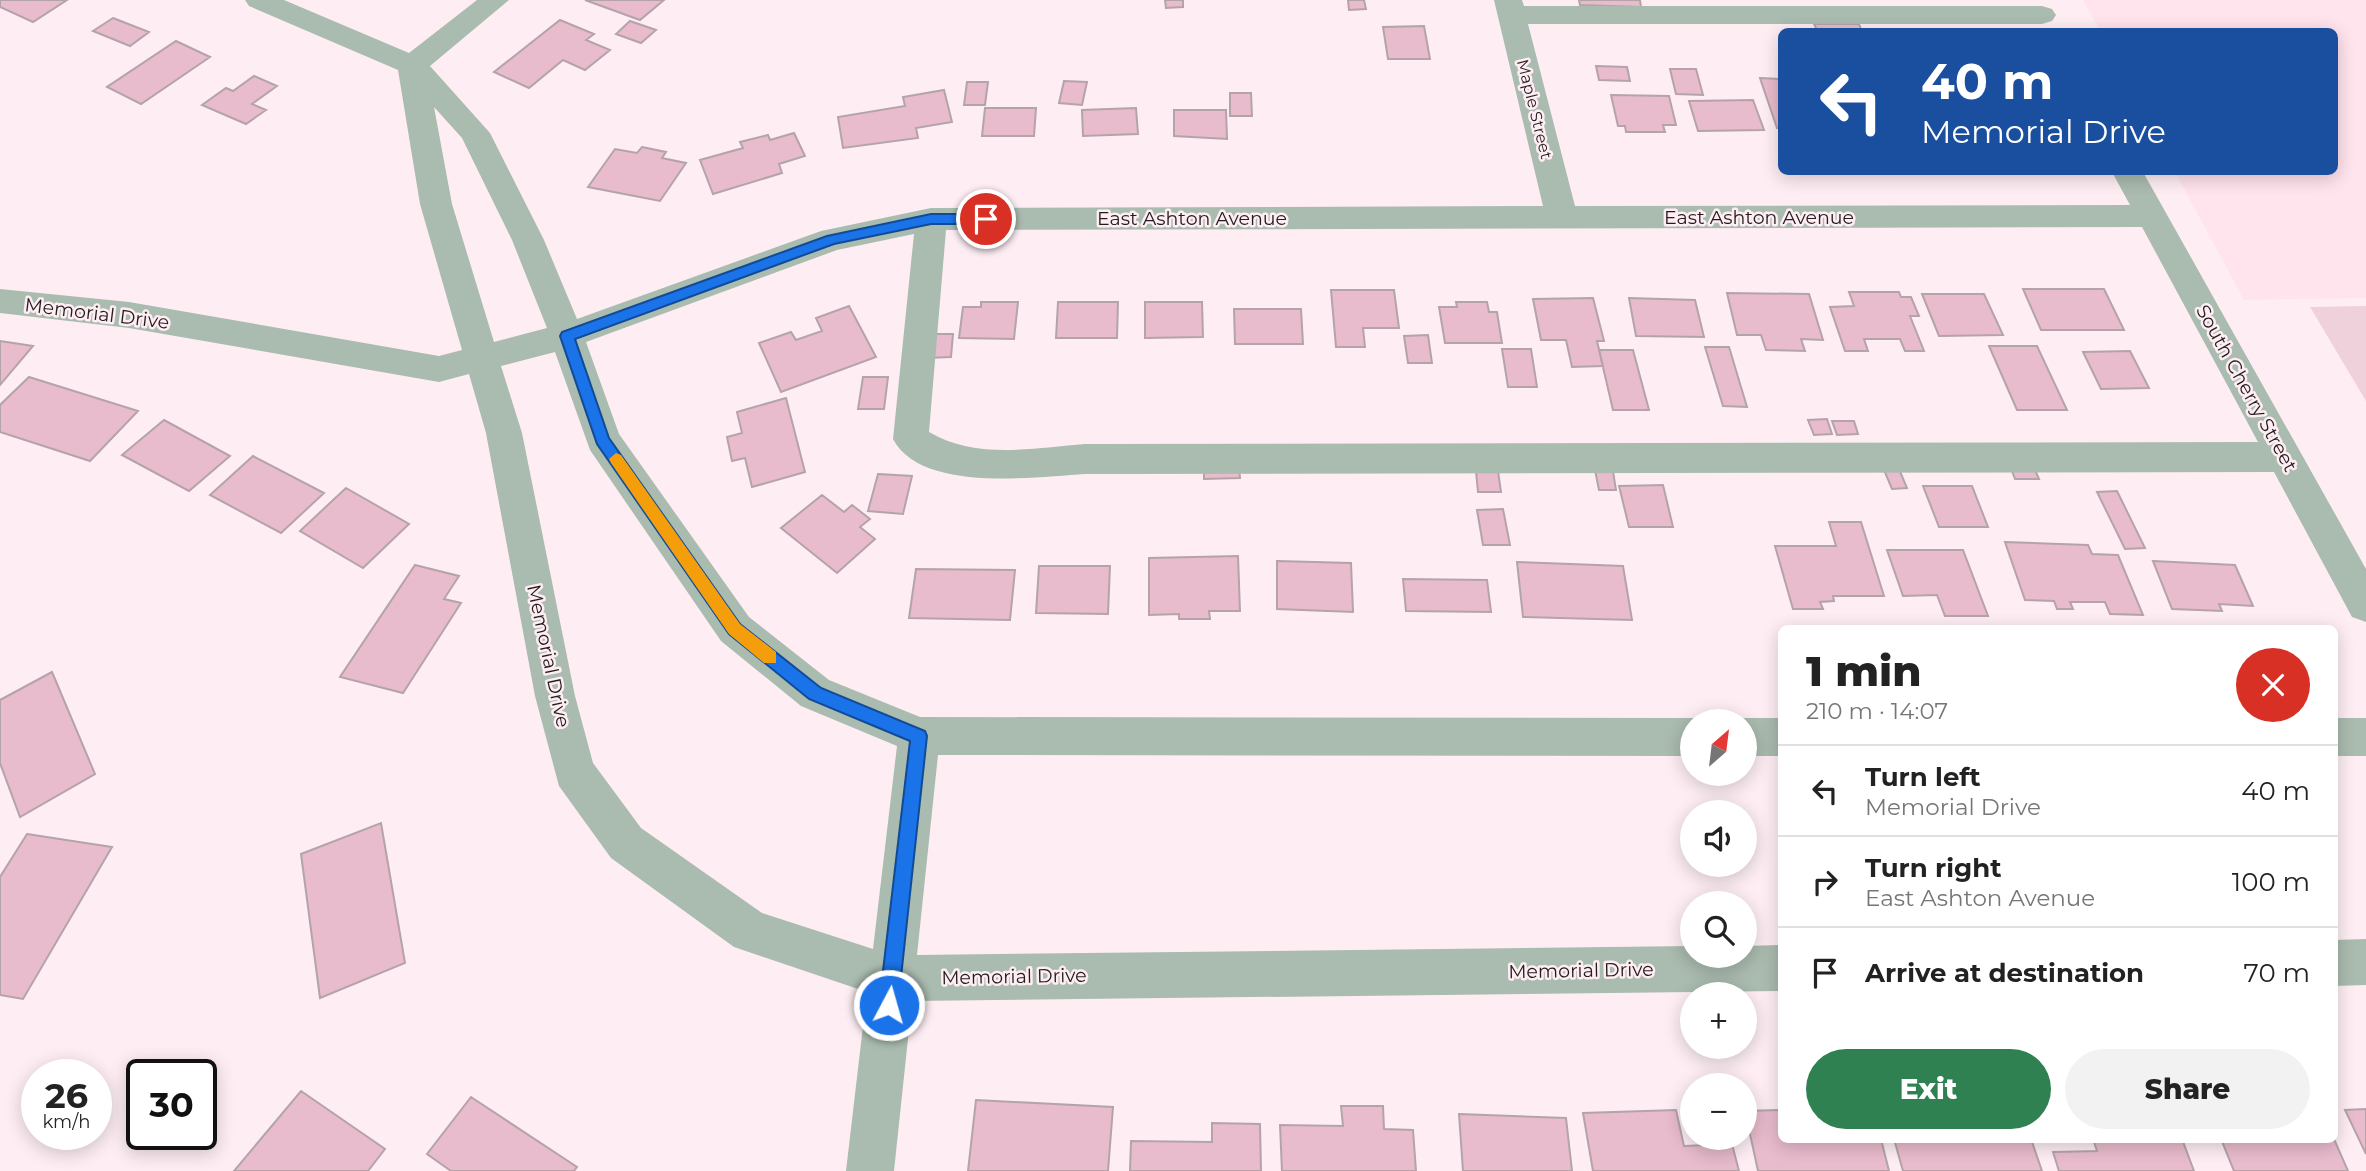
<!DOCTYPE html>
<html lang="en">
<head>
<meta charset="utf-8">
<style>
  body { margin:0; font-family:Montserrat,sans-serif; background:#f2f2f2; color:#222; height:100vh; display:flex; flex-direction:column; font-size:26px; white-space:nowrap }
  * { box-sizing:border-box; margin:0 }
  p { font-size:23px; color:#767676 }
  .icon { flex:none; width:38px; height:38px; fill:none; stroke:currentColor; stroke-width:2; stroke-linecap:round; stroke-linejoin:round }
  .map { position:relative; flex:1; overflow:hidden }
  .sheet { position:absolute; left:1778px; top:625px; width:560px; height:518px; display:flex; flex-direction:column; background:#fff; border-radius:10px; box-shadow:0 4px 18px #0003 }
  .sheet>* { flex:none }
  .banner { position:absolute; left:1778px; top:28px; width:560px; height:147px; border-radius:10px; box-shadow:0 4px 18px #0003; background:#1a4fa0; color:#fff; overflow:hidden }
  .needle { width:46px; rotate:28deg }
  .tools { position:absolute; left:1680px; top:709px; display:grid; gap:14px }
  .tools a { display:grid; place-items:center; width:77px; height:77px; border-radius:50%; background:#fff; box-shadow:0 4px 18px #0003; font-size:35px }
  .speed { position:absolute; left:21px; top:1059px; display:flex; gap:14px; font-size:35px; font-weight:700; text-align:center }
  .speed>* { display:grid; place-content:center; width:91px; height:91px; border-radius:50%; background:#fff; box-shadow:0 4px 18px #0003; line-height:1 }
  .speed small { font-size:18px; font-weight:400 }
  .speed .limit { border:4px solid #111; border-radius:10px; background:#fff; color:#111 }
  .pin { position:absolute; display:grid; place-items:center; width:60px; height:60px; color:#fff; margin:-30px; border:4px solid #fff; border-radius:50%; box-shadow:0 2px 7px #0007 }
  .me { position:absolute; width:77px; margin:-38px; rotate:6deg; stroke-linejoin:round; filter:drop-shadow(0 0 5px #0008) }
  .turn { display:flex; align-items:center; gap:24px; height:147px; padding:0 28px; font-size:32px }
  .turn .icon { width:91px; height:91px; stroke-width:2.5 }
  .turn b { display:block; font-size:49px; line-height:60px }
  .round { display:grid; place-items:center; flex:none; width:74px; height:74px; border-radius:37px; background:#f2f2f2 }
  .headline { display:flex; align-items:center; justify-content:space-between; height:119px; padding:0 28px }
  h1 { font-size:42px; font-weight:800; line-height:52px }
  .button { display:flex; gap:14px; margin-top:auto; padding:14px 28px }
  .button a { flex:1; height:80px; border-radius:42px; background:#308152; color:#fff; font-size:28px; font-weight:800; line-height:80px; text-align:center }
  .button a+a { background:#f2f2f2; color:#222 }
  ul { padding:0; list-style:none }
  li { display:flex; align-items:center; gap:21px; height:91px; padding:0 28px; border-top:2px solid #e0e0e0 }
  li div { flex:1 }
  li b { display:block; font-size:26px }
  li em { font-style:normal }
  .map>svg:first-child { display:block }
  .built { fill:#ffe3ed }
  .green { fill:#efd1dc }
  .building { fill:#e8bbcd; stroke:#b5a3aa; stroke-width:2 }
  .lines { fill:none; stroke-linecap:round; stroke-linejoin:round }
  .minor { fill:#aabbaf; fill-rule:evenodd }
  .route { fill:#1a73e8; stroke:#114b97; stroke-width:2 }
  .slow { fill:#f59e0b }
  .labels { text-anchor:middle; stroke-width:5; stroke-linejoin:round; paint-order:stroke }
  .far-street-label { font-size:16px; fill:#231c1e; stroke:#feeef4 }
  .street-label { font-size:19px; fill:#231c1e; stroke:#feeef4 }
</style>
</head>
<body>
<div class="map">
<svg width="2366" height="1171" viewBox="0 0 2366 1171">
  <rect width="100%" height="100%" fill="#feeef4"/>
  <path class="built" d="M2083,0H2366V298L2244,300L2175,172H2334V32L2100,31Z"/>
  <path class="green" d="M2366,306V401L2310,307Z"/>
  <path class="building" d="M0,0H67L33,22L0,7Z
    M585,0H664L640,20Z
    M1165,0H1183V7L1166,8Z
    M1348,0H1364L1366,9L1349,10Z
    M1579,0H1640L1641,7L1580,5Z
    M113,18L149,32L130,46L93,31Z
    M560,20L594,34L586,40L610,50L585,70L563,60L529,88L494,72Z
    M630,21L656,30L641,43L616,34Z
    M1814,24H1859L1862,32H1818Z
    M1424,26L1430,59H1388L1383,27Z
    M176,41L210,57L141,104L107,87Z
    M1596,66L1627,67L1630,81L1599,80Z
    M1670,69H1696L1703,95L1676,94Z
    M254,76L277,86L252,104L266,110L246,124L202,105L226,88L233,91Z
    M1760,78L1782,79V128H1777Z
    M1064,81L1087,82L1082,105L1059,103Z
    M967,82H988L985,105H964Z
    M944,90L952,122L916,128L918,138L843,148L838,117L905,106L903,97Z
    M1230,93H1251L1252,116H1230Z
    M1611,95L1669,96L1676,125H1663L1665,132H1626L1625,126H1618Z
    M1753,100L1764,130L1698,131L1689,101Z
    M985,108H1036L1034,136H982Z
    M1136,108L1138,134L1083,136L1082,110Z
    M1174,110H1226L1227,139L1174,136Z
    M794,133L805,156L779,164L782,173L713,194L700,160L743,148L740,142L768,135L770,140Z
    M642,147L666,152L662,158L686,163L660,201L588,187L615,149L637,153Z
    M2023,289H2104L2124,330H2041Z
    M1331,290H1394L1399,328H1363L1365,347H1336Z
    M1849,292H1899L1901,297H1911L1919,316H1910L1924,351H1905L1900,339H1864L1868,351H1845L1830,307L1854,306Z
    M1727,293L1809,294L1823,340L1801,339L1805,351L1766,350L1761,335H1737Z
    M1922,294H1984L2003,335L1939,336Z
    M1593,298L1604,341H1597L1603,366L1572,367L1566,340H1541L1533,299Z
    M1629,298L1695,300L1704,337L1636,336Z
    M981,302H1018L1014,339L959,338L963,307H981Z
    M1058,302H1118L1117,338H1056Z
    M1145,302H1202L1203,337L1145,338Z
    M1456,302H1487L1489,312H1497L1502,343H1445L1439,307H1457Z
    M849,306L876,357L781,392L759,343L791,332L796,340L822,331L816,318Z
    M1234,309H1301L1303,344H1235Z
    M929,334H953L951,357L927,358Z
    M1428,335L1432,363H1408L1404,336Z
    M0,341L33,346L0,385Z
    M1989,346H2037L2067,410H2017Z
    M1705,347H1729L1747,407L1723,406Z
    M1502,349H1531L1537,387H1508Z
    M1599,350H1633L1649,410H1613Z
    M2130,351L2149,388L2101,389L2083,352Z
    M29,377L138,411L90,461L0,432V405Z
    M863,377H888L884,409H858Z
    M786,398L805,472L752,487L745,458L732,461L727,437L742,433L737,412Z
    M1827,419L1832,434L1814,435L1808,420Z
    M164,420L230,456L189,491L122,455Z
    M1832,421H1854L1858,434L1837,435Z
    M253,456L324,493L281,533L210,495Z
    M2009,463H2032L2039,479H2015Z
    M1594,465H1612L1616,490H1599Z
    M1239,466L1240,478L1204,479V467Z
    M1899,469L1907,488L1892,489L1884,470Z
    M1476,471H1498L1501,492H1478Z
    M878,474L912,476L903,514L868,511Z
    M1663,485L1673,527H1629L1619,486Z
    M1923,486H1972L1988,527H1939Z
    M346,488L409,524L363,568L300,531Z
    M2117,491L2145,548L2125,549L2097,492Z
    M822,495L844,512L852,505L870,519L860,527L875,539L837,573L781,528Z
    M1503,509L1510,545H1483L1477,510Z
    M1829,522H1861L1884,596H1833L1834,601L1820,602L1823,609H1793L1775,546H1836Z
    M2005,542L2088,545L2092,554L2118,555L2143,615L2110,614L2105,602H2070L2073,609H2057L2054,601L2025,600Z
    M1887,550H1963L1988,616H1945L1937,595L1903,596Z
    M1238,556L1240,611H1209L1210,619H1179V614L1149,615V558Z
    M1277,561L1351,563L1353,612L1277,609Z
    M2153,561L2235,565L2253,606L2219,604L2222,611L2172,609Z
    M1517,562L1623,566L1632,620L1523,617Z
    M415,565L459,576L444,599L461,603L403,693L340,677Z
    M1039,566H1110L1108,614L1036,613Z
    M916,569L1015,570L1010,620L909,618Z
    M1403,579L1487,580L1491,612L1406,611Z
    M52,672L95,774L20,817L0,763V700Z
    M381,823L405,963L320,998L301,854Z
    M27,834L112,847L23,999L0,995V877Z
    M301,1091L385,1149L368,1171H234Z
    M471,1097L577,1167L574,1171H451L427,1154Z
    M976,1100L1113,1107L1108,1171H968Z
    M1341,1106H1383L1384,1129L1413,1130L1416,1171H1282L1280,1125L1343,1126Z
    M2366,1109V1154L2345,1110Z
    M1676,1110L1684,1146L1732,1144L1739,1171H1593L1583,1113Z
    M1782,1110V1139H1881L1889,1171H1758L1745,1111Z
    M1459,1114L1566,1118L1572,1171H1463Z
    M1212,1123L1260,1124L1261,1171H1130L1131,1141L1212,1142Z
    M1894,1139H2031L2042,1171H1903Z
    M2093,1139H2182L2194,1171H2059L2053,1152L2097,1151Z
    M2221,1139H2334L2348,1171H2234Z"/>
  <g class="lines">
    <path class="minor" d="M245,0H284L409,53L477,0H509L430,66L490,133L544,240L577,319L821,231L931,208L1543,206L1494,0H1522L1524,6H2042L2052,9L2056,15L2052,21L2042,24H1528L1575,206L2130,205L2112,172H2143L2366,569V622L2352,617L2274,472L1085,474C1035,477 921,493 893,439L914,234L837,250L586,342L619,434L749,617L829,680L920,717L1692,718L1700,721H1692V756L938,755L917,955L1692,946V956H1745V946L1782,945V991L912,1001L894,1171H846L867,992L734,947L611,858L559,786L535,696L486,433L469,374L439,382L129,328L0,313V289L129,302L439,356L462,350L420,204L398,70L249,6ZM434,107L462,138L512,240L547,328L494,342L452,204ZM2142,227L2258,442L1085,444C1034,448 976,460 929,432L946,230ZM555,352L590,450L721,641L801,706L897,746L873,949L762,913L641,828L593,763L575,696L522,433L501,366Z
      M1745,718H1782V756H1745V721H1737Z
      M2334,718H2366V756H2334Z
      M2366,939V985L2334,986V940Z"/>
  </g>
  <path class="route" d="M931,214H986L992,219L986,224H931L834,244L575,339L609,438L740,624L821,688L925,731L927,736L898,1005L895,1012L889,1015L882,1012L879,1005L910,741L809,699L729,634L597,444L560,336L562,332L827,236Z"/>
  <path class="slow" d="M616,453L621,455L740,624L776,652V663H764L729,634L611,463L609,459Z"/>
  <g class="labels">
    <g class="far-street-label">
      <text transform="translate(1535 109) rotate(76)" y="6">Maple Street</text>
    </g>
    <g class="street-label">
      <text x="1759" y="224">East Ashton Avenue</text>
      <text x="1192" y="225">East Ashton Avenue</text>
      <text transform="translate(97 313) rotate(7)" y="7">Memorial Drive</text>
      <text transform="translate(2247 388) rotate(61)" y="7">South Cherry Street</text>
      <text transform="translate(549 656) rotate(78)" y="7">Memorial Drive</text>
      <text transform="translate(1581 970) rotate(-1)" y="7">Memorial Drive</text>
      <text transform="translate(1014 976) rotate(-1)" y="7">Memorial Drive</text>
    </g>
  </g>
</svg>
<div class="tools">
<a><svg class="needle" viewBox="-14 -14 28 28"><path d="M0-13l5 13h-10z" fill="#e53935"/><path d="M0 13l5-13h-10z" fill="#767676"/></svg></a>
<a><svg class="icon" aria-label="sound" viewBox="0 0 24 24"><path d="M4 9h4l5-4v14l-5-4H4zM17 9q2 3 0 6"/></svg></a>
<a><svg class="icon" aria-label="search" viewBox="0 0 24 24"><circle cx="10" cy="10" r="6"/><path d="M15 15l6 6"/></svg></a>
<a>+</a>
<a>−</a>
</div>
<div class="speed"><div>26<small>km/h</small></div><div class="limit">30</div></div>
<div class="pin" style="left:986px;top:219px;background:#d93025"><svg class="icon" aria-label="arrive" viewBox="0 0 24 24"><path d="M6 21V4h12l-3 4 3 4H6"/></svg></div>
<svg class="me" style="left:889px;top:1005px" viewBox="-20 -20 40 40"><circle r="17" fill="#1a73e8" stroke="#fff" stroke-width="3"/><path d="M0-11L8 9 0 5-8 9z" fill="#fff"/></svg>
<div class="banner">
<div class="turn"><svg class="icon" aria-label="left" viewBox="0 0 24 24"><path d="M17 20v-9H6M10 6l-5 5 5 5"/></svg><div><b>40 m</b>Memorial Drive</div></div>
</div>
<section class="sheet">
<div class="headline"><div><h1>1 min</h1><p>210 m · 14:07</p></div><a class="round" style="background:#d93025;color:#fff"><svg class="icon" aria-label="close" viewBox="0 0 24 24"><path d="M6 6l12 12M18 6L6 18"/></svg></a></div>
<ul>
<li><svg class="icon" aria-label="left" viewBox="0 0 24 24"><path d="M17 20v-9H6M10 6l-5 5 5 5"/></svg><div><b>Turn left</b><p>Memorial Drive</p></div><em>40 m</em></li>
<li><svg class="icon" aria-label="right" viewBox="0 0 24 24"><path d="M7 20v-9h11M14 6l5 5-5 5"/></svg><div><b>Turn right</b><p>East Ashton Avenue</p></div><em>100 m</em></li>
<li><svg class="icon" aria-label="arrive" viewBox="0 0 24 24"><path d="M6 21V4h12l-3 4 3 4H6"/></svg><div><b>Arrive at destination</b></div><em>70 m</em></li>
</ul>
<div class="button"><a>Exit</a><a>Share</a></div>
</section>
</div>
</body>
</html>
